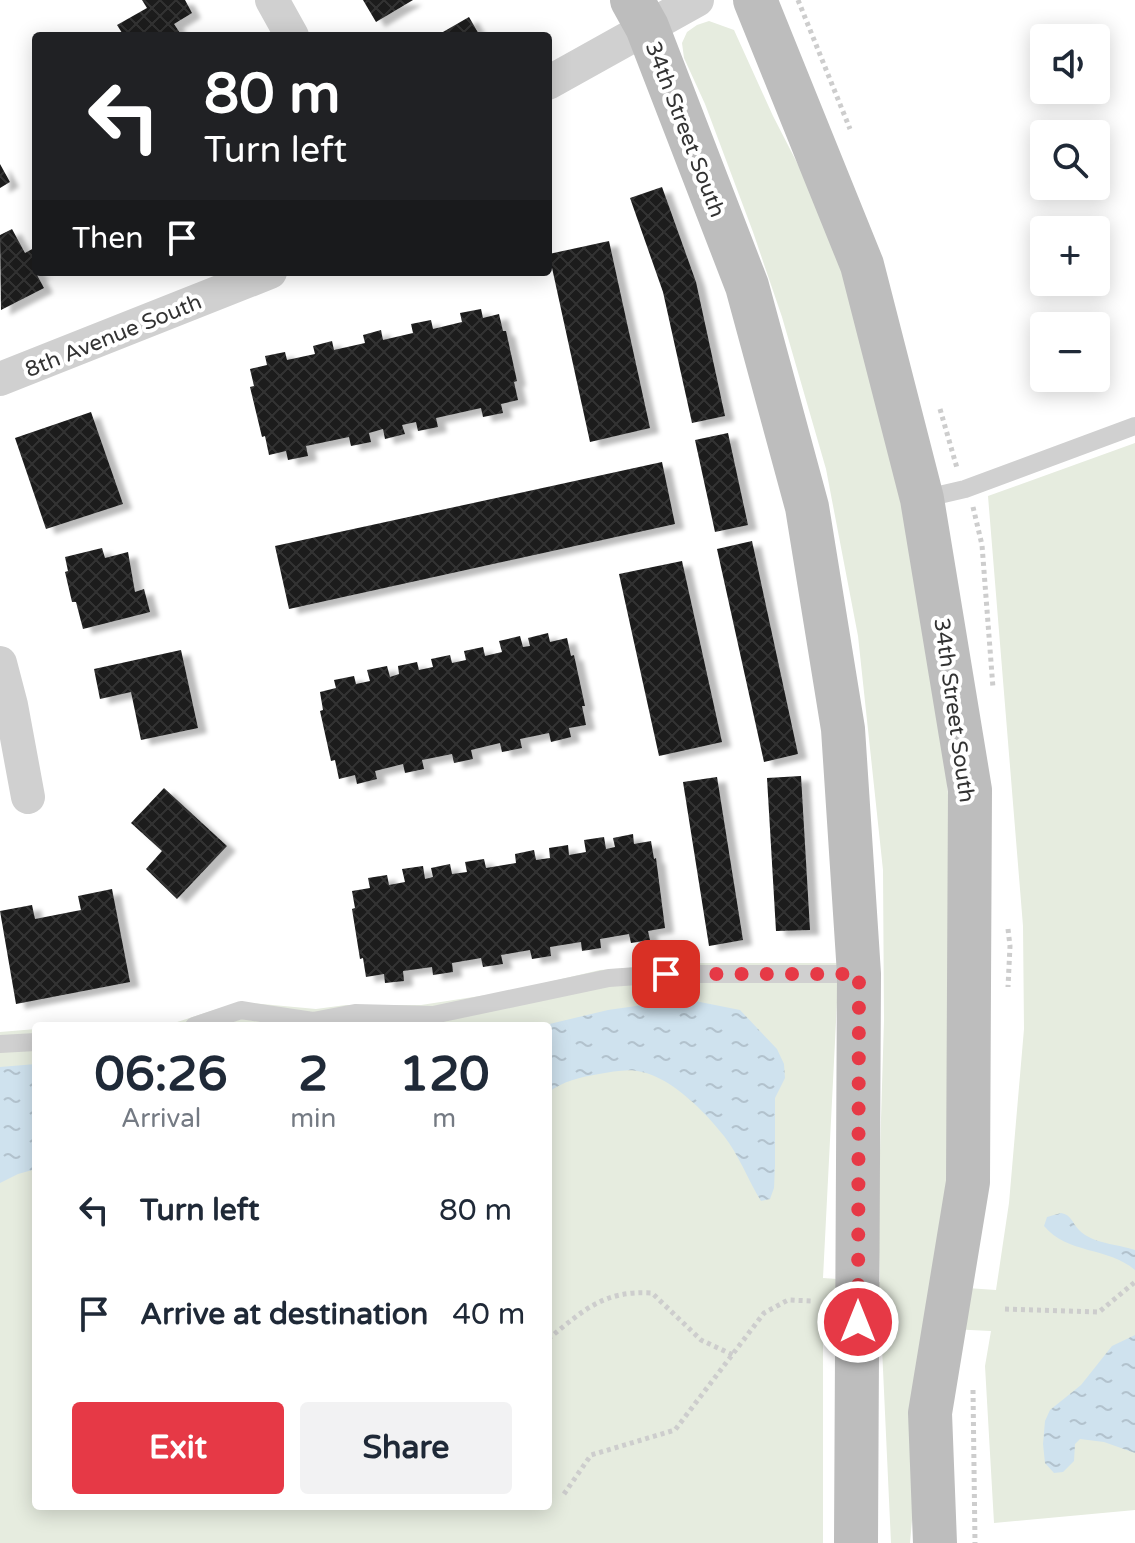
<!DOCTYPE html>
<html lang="en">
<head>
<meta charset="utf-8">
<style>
  body { margin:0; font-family:"Varela Round",sans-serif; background:#f2f2f3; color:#1f2937; height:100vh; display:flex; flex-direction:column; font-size:30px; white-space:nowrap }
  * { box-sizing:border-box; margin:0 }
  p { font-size:26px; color:#747a83 }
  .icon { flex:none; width:44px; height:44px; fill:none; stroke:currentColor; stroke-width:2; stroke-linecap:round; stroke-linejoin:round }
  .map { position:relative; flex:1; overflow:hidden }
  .side { position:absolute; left:32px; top:1022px; width:520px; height:488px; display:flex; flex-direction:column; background:#fff; border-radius:8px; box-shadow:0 4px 20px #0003 }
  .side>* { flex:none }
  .guide { position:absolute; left:32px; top:32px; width:520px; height:244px; border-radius:8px; box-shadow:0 4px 20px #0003; background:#202124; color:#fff; overflow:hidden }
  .controls { position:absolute; left:1030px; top:24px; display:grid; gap:16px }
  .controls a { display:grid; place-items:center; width:80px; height:80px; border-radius:8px; background:#fff; box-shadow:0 4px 20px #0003; font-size:40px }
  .pin { position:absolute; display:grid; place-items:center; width:68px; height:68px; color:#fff; margin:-34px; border-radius:16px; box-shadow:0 4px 12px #0006 }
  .me { position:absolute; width:88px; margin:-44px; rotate:0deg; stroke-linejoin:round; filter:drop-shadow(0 0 6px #0008) }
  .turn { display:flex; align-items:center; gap:28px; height:168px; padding:0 40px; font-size:36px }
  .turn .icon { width:104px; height:104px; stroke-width:2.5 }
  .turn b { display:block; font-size:56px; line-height:68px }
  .then { display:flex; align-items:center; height:76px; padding:0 40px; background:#0003; gap:16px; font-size:30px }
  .eta { display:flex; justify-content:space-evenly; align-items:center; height:136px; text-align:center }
  .eta b { font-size:48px; font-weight:700; line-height:56px }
  .action { display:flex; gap:16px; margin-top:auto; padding:16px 40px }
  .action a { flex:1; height:92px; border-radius:8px; background:#e63946; color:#fff; font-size:32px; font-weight:700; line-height:92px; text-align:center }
  .action a+a { background:#f2f2f3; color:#1f2937 }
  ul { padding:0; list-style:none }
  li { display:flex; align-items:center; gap:24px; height:104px; padding:0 40px }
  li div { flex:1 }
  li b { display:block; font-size:30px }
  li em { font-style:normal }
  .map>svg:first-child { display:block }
  .green { fill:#e6ecdf }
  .water { fill:url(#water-ripples) }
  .building { fill:url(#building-cross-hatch); filter:url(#shadow) }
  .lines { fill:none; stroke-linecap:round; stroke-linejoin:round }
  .path { stroke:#cdcdcd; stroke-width:5; stroke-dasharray:4 4; stroke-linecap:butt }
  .lane { stroke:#d0d0d0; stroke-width:18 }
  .street { stroke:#d0d0d0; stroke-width:34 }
  .secondary { stroke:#bdbdbd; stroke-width:44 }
  .route { stroke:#e63946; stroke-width:14; stroke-dasharray:0 25.2 }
  .labels { text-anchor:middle; stroke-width:8; stroke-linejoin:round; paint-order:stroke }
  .street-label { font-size:22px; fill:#333; stroke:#fff }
</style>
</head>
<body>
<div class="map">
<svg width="1135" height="1543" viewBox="0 0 1135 1543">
  <defs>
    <pattern id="water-ripples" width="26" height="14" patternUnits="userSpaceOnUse" patternTransform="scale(2)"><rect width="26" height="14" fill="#cfe2ee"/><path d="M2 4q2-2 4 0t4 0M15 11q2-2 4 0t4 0" fill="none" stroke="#b2c2cd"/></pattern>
    <pattern id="building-cross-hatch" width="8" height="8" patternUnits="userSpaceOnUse" patternTransform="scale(2)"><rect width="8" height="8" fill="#1a1a1a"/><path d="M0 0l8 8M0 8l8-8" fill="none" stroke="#333"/></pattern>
    <filter id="shadow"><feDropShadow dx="9" dy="5" stdDeviation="2" flood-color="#0004"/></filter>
  </defs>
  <rect width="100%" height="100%" fill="#fff"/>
  <path class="green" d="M709,21L734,30L773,116L829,225L900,475L944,745L956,893L955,1107L938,1286L996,1290L1009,1203L1024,1029L1023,926L988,496L1135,443V1510L994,1523L985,1366L991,1331L929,1328L910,1543H891L881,1326L823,1323V1543H0V1032L36,1029V1506H548V1026H113L171,1024L239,1002L316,1009L346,1005H421L506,992L600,970L694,963H839L823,1278L880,1282L878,1218L884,1020L883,870L858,636L826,469L782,317L753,232L705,104L684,58L682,43L687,32L697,25Z"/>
  <path class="water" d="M685,999L740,1010L777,1049L784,1064L785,1078L775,1098V1166L774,1188L770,1199L761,1201C748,1180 739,1155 724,1136C705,1112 673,1079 642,1072C628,1068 613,1072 599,1074C581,1077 562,1081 548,1093V1026H541L608,1010Z
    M36,1064V1169L18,1174L0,1183V1067Z
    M1061,1213C1072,1215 1072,1223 1079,1230C1093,1244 1118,1244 1135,1250V1270C1108,1247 1067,1254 1044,1226L1047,1217Z
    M1135,1335V1453L1104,1442L1080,1439L1075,1444L1074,1461L1063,1472L1054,1473L1045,1463L1043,1444L1045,1421L1050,1410L1081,1385L1112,1346Z"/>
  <path class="building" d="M142,0H185L192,13L174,24L182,36H124L117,25L147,8Z
    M363,0H413L376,22Z
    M469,17L480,36H436Z
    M0,164L10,182L0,188Z
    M662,187L696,282L725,416L692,423L663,292L630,198Z
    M12,229L25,253L36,247V272H44L37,275L44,288L1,310L0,235Z
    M609,241L650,428L590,442L549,254Z
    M481,309L483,318L499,314L503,331H506L517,381L514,382L518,400L501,404L503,413L483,417L481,408L436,418L438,427L418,431L416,422L402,425L405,434L385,439L383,429L369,433L371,442L351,446L349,437L306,446L308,456L288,460L286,451L269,455L265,436L262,437L250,387L254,386L250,369L267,365L265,356L285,352L287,360L315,354L313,346L332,341L334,350L365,343L363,335L381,330L383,340L413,333L411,324L431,320L433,329L462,322L460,313Z
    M91,412L123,504L46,529L15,438Z
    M728,433L748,525L715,532L695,440Z
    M662,462L675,524L289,609L275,546Z
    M752,541L798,754L764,762L717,549Z
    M102,548L105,558L128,552L135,592L144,589L150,612L83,629L76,602H72L65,572L68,571L65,557Z
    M682,561L722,742L659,756L619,574Z
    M548,633L550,642L567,638L571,656L574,655L585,706H582L586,725L569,728L571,737L551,742L549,733L520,739L522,748L502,752L500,743L471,750L473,759L454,763L452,754L422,760L424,769L405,773L403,764L375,771L377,779L357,784L355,775L339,779L335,760L331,761L320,711L323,710L320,692L336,688L334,680L354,676L356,684L370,681L367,670L387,666L390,677L399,674L398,666L417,662L419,670L433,667L431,659L450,655L452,663L466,660L464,651L483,647L485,656L502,652L499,641L520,636L523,647L530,646L528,638Z
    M181,650L198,728L141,740L131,692L100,699L94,669Z
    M801,776L810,930L776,931L767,778Z
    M717,777L743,940L709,946L683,782Z
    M164,788L227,846L177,899L146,869L162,851L131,823Z
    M633,834L634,844L651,841L654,859L656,858L665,928L648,931L650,940L631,943L629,934L600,939L601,948L582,951L581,942L550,947L551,956L532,959L530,950L501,955L503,964L483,967L481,958L452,963L453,972L433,975L432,967L403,971L404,981L385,983L384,974L366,977L363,958L360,959L352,909L355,908L352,891L370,888L368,878L387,875L389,885L405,882L402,869L423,866L425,879L433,877L431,868L450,864L452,874L467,872L465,862L484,859L486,868L516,863L515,854L534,850L536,860L550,858L549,848L568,845L569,855L586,852L584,840L604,837L606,849L615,847L613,838Z
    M112,889L130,982L16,1004L0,911L32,905L35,919L81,910L78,896Z"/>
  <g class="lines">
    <path class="path" d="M798,0L850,129
      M940,409L957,468
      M973,507L982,545L993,688
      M1008,929L1010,946L1008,987
      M1005,1309L1099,1312L1135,1282
      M548,1339C584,1310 604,1290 652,1293L701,1340L733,1355
      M973,1390L975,1543
      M564,1494L591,1455L675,1430L764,1313L788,1300L812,1301"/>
    <path class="lane" d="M922,499L965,489L1135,426
      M194,1026L241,1010L313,1021L355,1013L433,1015L609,978L666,974H859
      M0,1044L36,1042"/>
    <path class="street" d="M272,0L292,36
      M548,83L697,0
      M0,379L270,272
      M0,663L11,705L28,797"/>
    <path class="secondary" d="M632,0L647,27L747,286L807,507L843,729L859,974L856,1543
      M755,0L862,265L922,499L970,790L968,1182L930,1413L935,1543"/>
  </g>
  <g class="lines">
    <path class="route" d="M666,974H859L858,1322"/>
  </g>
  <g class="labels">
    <g class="street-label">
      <text transform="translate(686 129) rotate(69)" y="8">34th Street South</text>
      <text transform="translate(113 335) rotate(-22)" y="8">8th Avenue South</text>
      <text transform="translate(955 710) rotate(82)" y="8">34th Street South</text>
    </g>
  </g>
</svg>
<div class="controls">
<a><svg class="icon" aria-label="sound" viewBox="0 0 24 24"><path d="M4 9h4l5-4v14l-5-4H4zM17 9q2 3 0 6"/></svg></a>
<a><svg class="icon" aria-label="search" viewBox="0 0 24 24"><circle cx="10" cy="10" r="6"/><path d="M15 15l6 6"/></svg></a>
<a>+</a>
<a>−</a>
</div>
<div class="pin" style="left:666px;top:974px;background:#d93025"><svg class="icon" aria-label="arrive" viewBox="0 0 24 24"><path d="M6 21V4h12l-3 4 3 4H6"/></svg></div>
<svg class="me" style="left:858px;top:1322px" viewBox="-20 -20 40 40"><circle r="17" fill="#e63946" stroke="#fff" stroke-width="3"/><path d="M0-11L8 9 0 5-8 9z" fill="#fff"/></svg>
<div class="guide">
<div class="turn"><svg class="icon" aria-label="left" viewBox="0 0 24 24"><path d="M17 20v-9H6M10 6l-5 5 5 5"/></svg><div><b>80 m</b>Turn left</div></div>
<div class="then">Then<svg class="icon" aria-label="arrive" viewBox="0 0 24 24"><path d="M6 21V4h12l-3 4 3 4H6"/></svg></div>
</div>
<section class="side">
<div class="eta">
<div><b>06:26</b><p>Arrival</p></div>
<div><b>2</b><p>min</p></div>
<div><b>120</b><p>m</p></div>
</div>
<ul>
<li><svg class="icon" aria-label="left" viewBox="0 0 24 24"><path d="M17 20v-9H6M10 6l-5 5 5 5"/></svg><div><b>Turn left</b></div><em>80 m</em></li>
<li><svg class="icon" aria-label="arrive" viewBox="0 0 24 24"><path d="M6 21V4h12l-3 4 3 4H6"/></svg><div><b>Arrive at destination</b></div><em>40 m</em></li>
</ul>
<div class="action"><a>Exit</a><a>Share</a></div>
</section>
</div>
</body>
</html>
